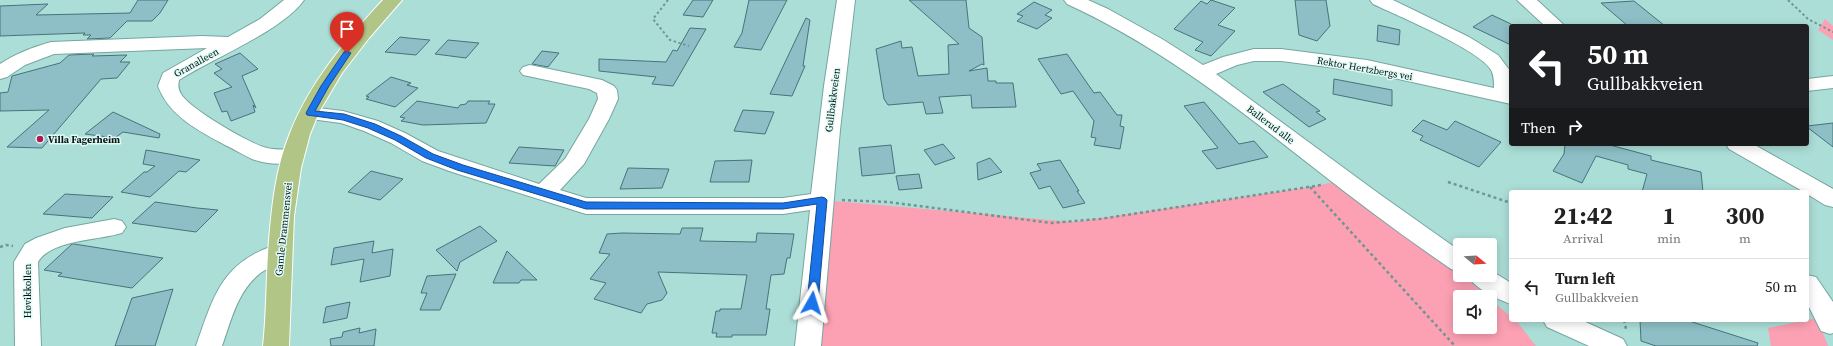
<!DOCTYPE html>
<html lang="en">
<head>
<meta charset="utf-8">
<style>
  body { margin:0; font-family:"Source Serif 4",serif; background:#f6f6f6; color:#222; height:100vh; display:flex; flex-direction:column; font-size:15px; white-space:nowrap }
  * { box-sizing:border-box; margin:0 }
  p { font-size:13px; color:#767676 }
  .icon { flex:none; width:22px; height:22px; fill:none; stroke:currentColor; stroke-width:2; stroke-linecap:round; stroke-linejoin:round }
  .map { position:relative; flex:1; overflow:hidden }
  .details { position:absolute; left:1509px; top:190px; width:300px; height:132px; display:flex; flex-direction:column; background:#fff; border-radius:4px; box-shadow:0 2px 10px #0003 }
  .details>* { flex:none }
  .guide { position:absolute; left:1509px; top:24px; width:300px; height:122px; border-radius:4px; box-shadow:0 2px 10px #0003; background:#202124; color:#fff; overflow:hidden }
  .needle { width:26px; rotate:108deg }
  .controls { position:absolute; left:1453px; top:238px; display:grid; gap:8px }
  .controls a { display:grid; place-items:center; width:44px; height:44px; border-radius:4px; background:#fff; box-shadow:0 2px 10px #0003; font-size:20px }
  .pin { position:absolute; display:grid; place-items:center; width:34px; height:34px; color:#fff; margin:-41px -17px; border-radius:50% 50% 50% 0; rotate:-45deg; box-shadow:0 0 4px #0007 }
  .pin .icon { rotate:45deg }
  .me { position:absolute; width:44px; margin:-22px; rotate:6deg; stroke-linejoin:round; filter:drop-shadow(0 0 3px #0008) }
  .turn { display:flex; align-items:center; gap:14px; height:84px; padding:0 12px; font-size:18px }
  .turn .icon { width:52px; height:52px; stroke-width:2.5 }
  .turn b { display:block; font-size:28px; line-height:34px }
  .then { display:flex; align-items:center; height:38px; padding:0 12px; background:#0003; gap:8px; font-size:15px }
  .eta { display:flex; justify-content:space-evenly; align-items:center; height:68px; text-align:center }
  .eta b { font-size:24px; font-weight:700; line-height:28px }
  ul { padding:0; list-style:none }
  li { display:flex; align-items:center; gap:12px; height:56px; padding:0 12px; border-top:1px solid #e0e0e0 }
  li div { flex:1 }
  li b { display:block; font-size:15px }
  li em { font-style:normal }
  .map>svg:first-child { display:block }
  .green { fill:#fca0b3 }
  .building { fill:#8ebfc6; stroke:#45747b }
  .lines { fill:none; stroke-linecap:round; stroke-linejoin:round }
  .minor-casing { stroke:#75a6a0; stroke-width:2 }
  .major-casing { stroke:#fff; stroke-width:2 }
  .path-far1 { stroke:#6f9692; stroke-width:2; stroke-dasharray:2.5 2.5; stroke-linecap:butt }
  .path { stroke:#6f9692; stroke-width:2.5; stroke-dasharray:3 3; stroke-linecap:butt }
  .minor { fill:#fff; fill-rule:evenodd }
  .major { fill:#b0c586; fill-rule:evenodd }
  .route { fill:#1a73e8; stroke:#114b97 }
  .poi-dot { fill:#ac1a50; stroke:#e1faf6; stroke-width:1.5 }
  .labels { text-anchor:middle; stroke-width:3; stroke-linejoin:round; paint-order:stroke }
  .street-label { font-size:10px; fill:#031614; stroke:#e1faf6 }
  .poi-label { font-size:10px; font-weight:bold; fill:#031614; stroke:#e1faf6; text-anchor:start }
</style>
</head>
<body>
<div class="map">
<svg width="1833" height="346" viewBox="0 0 1833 346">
  <rect width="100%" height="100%" fill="#acded8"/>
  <path class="green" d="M1825,19L1833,26V40L1818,30Z
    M1345,180L1382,207L1488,297H1460V327H1490V299L1511,317V320H1515L1518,323L1536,346H808L822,200L1074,222L1310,187Z
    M1817,318L1828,346H1771L1768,328Z"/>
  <path class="building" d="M138,0H168L160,13L152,21H127L110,38L87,39L91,35H83L85,33L0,36V6L48,4L36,15L130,13Z
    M693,0H713L703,17L683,15Z
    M749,0H787L761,50L734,47L742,33Z
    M909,0H966L969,28L982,37L984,65L982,64L969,71L987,68L988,81H996V83H1013L1016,107L972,108L971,95L939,97L943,113L926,114L923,102L888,105L884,99L876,49L901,41L902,48L912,47L918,76L949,74L948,45L959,44Z
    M1211,0L1235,8L1218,25L1235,31L1211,56L1195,50L1203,42L1174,29L1201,1L1207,4Z
    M1295,0H1326L1330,26L1317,41L1299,35Z
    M1634,1L1665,26H1628L1601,3Z
    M1034,2L1052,10L1045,15L1052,18L1037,29L1017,21L1023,16L1017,14Z
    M1492,15L1511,24V45L1473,27Z
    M806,18L810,20L803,66H805L792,96L770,94Z
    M1378,25L1400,30L1399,45L1377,41Z
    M690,28L706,29L673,86L652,84L656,77L599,71V59L666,62L673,50L677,51Z
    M400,37L408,38L430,40L416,55L385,52Z
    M448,40L479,43L466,58L435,54Z
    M542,51L559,53L548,67L532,64Z
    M240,53L258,69L242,76L256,108L253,105L255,112L231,121L227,111L222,112L214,93L232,87L214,73L222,69L215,64Z
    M94,54L92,56L127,55L120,62H130L117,78L101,79L42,148L7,147L49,110L0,111V93L8,92L12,76L60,63L69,55Z
    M1067,54L1094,93L1100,92L1117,115H1122L1120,126L1124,127L1120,149L1094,145L1096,138L1091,137L1094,121L1073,91L1061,94L1038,59Z
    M391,77L411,83L407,85L418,88L395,107L366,99L369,97L366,96Z
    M1334,79L1392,90V106L1333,94Z
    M1283,84L1320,111L1316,112L1326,119L1309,127L1263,92Z
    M417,101L458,108L460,105L466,104L468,101H490L488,104H495L486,123L423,125L401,121L405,118L400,117Z
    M1204,102L1239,144L1254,141L1268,157L1217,169L1202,151L1218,148L1184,106Z
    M743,110L774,112L765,134L734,131Z
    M113,112L160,134L159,138L123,132L115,138L85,134Z
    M1423,120L1447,130L1455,121L1501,142L1479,167L1420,140L1423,136L1412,131Z
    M1833,123V147L1807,127V126Z
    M943,144L955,158L935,165L924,150Z
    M1565,144H1606L1651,156V160L1701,172L1703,192H1642L1647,174L1628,169V165L1596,156L1582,183L1553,171L1564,154Z
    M891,145L895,173L862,176L859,148Z
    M519,147L564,150L555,166L509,163Z
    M146,150L169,154L200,160L186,172L179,171L150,197L121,192L144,172H147L155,166L143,164Z
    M990,158L1002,172L978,180L977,163Z
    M752,160L749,182H710L715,161Z
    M1060,160L1079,191H1077L1085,203L1063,208L1050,186L1039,189L1030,173L1041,170L1037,164Z
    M628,168L669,169L662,188L620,189Z
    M371,171L403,179L380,200L348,192Z
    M919,174L922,188L899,190L896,176Z
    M65,194L113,197L92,218L43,214Z
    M155,202L197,208L218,210L196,232L132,223Z
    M480,226L497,241L460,262L457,271L436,250Z
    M682,228H703L700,241L756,242L757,233L794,234L790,258H787L784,274L771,275L766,309H770L766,335H732V337H716L717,333H712L716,311H720V309H741L747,275L658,272L667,293L662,300L647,304L641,313L594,299L606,283L590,279L610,254L599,253L607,234L622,233L680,234Z
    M374,241L372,253L393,249L390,276L360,282L364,259L331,265L334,248Z
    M72,244H74L163,258L132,288L58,276L62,273L44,270Z
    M507,251L537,280H521L519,283H493Z
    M456,274L440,310H420L427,293H421L427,276Z
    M173,289L155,346H115L132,298Z
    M350,302L347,318L323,323L326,307Z
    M1640,320H1686L1758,343L1757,346H1656L1641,341Z
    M360,328L359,333L376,329L374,346H331L330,339L342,337L343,332Z"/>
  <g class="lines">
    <g class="minor-casing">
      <path id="minor" d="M284,0H304C282,31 213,58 179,80C178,85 178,89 181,94C190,109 250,144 267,148C278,151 289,148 301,151L304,156L301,161C285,165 268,165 252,159C243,155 234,149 225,145C199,131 169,116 158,86L163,73L207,48L54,54L25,65L7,77L0,79V64C15,54 33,47 51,42L202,36L228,37L260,19Z
        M837,0H855L840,130L821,346H795L810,210L783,214H586L452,172L422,161L391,143L364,131L341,123L303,118L300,113L303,108L310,107L343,111L378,121L405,133L438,151L539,184L565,159L589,119L598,99L597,93L589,89L523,75L520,71L523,67L530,65L602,80L614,86L617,90L618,99L609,119L584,164L560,190L586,198H783L811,194L824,86Z
        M1064,0H1088L1108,9L1162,39L1203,65L1223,57L1254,49H1281L1367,60L1494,88C1494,82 1494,75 1491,70C1480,50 1396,15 1373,4L1370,0H1393L1469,37L1498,55L1511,72V104L1367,72L1281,61H1254L1237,65L1216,74L1378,193L1460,251V272L1451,269C1406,238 1361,205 1318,171C1238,108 1159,46 1067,4Z
        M1517,0H1537L1565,26H1545Z
        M1833,76V88L1807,91V79Z
        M1726,144H1753L1833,189V207L1825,205L1807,194V192H1804L1729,149Z
        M114,219L122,221L126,227L122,233C100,240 50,240 38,262L41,346H15L14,262L25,244L36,238L65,228Z
        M279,244L287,247L291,253C285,264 268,266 258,275C237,293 231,321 222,346H196C214,295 222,261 279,244Z
        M1490,270L1511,283V304C1498,300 1473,287 1467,275H1490Z
        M1807,275L1816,277L1833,302V333L1830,334L1821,331L1807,303Z
        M1543,320H1581L1623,339L1627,346H1589L1547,327Z"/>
    </g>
    <g class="major-casing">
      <path id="major" d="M383,0H402L369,38L342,73L319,112L310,134L301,168L294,216L289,346H263C267,311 266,275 269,240C272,204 276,167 290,133C310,82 346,40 383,0Z"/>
    </g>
    <path class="path-far1" d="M668,0L653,19L670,40L689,46
      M1788,0L1808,19L1833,32"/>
    <path class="path" d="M1448,182L1511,203
      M1310,187L1455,346
      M842,200L888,202L1051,223L1100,219L1321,185
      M0,247L6,245L13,246
      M1624,320L1626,329"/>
    <use href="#minor" class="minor"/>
    <use href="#major" class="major"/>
  </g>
  <path class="route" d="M347,51L351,53L329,86L315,111L344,114L375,124L401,136L433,154L463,165L586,202L783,203L822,197L825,198L827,200L818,303L816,306H809L807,303L817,204L783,209H586L457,170L426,158L395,140L368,128L343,120L307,115L306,113L321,86L344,52Z"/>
  <circle class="poi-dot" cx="40" cy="139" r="4"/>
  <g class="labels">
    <g class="street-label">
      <text transform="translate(196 62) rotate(-29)" y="4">Granalleen</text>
      <text transform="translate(1365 68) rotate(10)" y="4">Rektor Hertzbergs vei</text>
      <text transform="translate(832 100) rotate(-83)" y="4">Gullbakkveien</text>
      <text transform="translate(1271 124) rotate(37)" y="4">Ballerud alle</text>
      <text transform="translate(283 229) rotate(-84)" y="4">Gamle Drammensvei</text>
      <text transform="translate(27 291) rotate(-90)" y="4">Høvikkollen</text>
    </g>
    <g class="poi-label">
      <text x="48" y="143">Villa Fagerheim</text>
    </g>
  </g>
</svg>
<div class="controls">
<a><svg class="needle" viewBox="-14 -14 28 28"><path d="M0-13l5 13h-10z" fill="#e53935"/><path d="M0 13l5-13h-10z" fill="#767676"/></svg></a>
<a><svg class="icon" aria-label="sound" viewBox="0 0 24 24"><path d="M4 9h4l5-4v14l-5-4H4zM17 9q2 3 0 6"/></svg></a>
</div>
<div class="pin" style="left:347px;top:53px;background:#d93025"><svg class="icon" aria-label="arrive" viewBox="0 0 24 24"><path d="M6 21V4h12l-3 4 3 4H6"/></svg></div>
<svg class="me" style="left:812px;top:303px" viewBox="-20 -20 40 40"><path d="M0-17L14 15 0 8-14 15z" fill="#1a73e8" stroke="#fff" stroke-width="4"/></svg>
<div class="guide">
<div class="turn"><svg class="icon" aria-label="left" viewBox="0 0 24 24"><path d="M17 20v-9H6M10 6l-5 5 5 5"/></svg><div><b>50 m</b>Gullbakkveien</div></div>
<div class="then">Then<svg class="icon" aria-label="right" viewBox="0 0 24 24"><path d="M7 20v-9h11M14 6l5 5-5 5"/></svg></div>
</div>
<section class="details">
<div class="eta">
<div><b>21:42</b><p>Arrival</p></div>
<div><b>1</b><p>min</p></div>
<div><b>300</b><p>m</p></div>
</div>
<ul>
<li><svg class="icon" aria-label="left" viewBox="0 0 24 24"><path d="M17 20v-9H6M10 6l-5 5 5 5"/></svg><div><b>Turn left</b><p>Gullbakkveien</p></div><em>50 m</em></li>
</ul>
</section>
</div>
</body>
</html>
